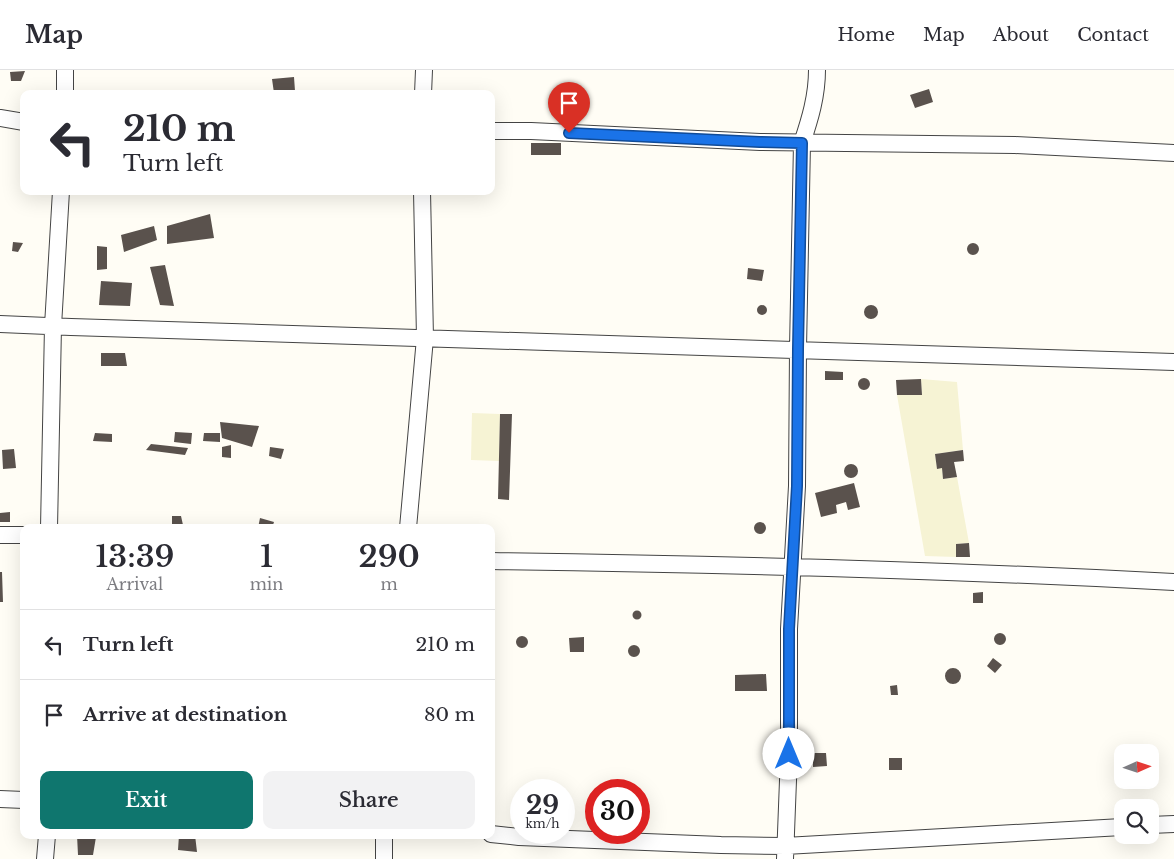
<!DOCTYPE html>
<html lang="en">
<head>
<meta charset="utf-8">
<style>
  body { margin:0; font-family:"Libre Baskerville",serif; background:#f2f2f3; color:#2b2b33; height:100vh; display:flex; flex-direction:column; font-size:19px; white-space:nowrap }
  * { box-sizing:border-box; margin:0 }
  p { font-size:16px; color:#7c7c81 }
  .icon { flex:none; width:28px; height:28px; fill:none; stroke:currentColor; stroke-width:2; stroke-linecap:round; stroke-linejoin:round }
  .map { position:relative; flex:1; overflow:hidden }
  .drawer { position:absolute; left:20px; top:454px; width:475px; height:315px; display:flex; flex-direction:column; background:#fff; border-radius:10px; box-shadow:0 5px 20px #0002 }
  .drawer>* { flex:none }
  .banner { position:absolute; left:20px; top:20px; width:475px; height:105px; border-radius:10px; box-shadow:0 5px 20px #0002; background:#fff; color:#2b2b33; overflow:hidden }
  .needle { width:32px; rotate:87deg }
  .fabs { position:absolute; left:1114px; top:674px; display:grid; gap:10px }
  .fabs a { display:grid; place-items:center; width:45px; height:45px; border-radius:10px; background:#fff; box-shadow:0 5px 20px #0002; font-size:25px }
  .speed { position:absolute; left:510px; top:709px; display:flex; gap:10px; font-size:25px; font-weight:700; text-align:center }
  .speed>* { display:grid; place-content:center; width:65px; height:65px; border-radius:50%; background:#fff; box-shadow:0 5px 20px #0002; line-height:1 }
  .speed small { font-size:12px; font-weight:400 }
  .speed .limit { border:8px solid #d22; background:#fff; color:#111 }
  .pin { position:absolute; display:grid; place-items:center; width:42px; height:42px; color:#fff; margin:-51px -21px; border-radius:50% 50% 50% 0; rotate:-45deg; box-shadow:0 0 5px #0007 }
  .pin .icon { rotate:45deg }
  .me { position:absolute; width:55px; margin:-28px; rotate:0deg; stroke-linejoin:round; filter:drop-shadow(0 0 4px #0008) }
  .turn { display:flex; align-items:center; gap:18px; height:105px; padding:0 20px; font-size:22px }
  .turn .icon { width:65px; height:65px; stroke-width:2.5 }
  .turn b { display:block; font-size:35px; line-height:42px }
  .eta { display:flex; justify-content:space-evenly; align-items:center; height:85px; text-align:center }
  .eta b { font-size:30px; font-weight:600; line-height:35px }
  .primary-button { display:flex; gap:10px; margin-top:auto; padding:10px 20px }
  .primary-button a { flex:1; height:58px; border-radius:10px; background:#0f766e; color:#fff; font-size:20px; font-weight:600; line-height:58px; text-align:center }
  .primary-button a+a { background:#f2f2f3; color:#2b2b33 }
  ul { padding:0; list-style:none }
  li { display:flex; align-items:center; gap:15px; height:70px; padding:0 20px; border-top:1px solid #e1e1e2 }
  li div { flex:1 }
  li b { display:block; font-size:19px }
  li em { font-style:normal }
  header { display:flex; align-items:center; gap:30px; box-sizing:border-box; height:70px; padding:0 25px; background:#fff; border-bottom:1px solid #e1e1e2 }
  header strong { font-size:24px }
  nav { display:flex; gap:28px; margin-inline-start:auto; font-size:18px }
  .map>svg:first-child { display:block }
  .farmland { fill:#f6f3d4 }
  .building { fill:#5a524d }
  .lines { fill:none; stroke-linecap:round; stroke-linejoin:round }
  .street-casing { stroke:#444; stroke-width:18 }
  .street { stroke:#fff; stroke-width:16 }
  .route-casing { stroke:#114b97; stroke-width:12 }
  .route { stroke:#1a73e8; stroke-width:9 }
</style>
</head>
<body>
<header>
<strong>Map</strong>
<nav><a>Home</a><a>Map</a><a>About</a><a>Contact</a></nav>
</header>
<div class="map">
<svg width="1174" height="789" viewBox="0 0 1174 789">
  <rect width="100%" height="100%" fill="#fffdf5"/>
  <path class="farmland" d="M921,309L957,312L963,380L935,384L937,398H942L943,409L957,407L969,473L956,474V487L925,486L897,325H922Z
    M472,343L500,344L499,391L471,390Z"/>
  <path class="building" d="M25,1L21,11H11L10,2Z
    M294,7L295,21L274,23L272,9Z
    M929,19L933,32L915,38L910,25Z
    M531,73H561V85H531Z
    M210,144L214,168L167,174V156Z
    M154,156L157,170L124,182L121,165Z
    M13,172L23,173L18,182L12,181Z
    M967 179a6 6 0 1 1 12 0a6 6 0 1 1-12 0Z
    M97,176L107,177V199L97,200Z
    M165,195L174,236L160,235L150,197Z
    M748,198L764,200L762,211L747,209Z
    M101,211L132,213L130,236L99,235Z
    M757 240a5 5 0 1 1 10 0a5 5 0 1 1-10 0Z
    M864 242a7 7 0 1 1 14 0a7 7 0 1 1-14 0Z
    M101,283H125L127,296H101Z
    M825,301L843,302V310H825Z
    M858 314a6 6 0 1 1 12 0a6 6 0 1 1-12 0Z
    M921,309L922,325H897L896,310Z
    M500,344H512L509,430L498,429Z
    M220,352L259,356L252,377L222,368Z
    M175,362L192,363L191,374L174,372Z
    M95,363L112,364V372L93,371Z
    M204,363H220V372L203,371Z
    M151,374L188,378L185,385L146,380Z
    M231,375V388L222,387V377Z
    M270,377L284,379L281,389L269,386Z
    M14,379L16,398L3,399L2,380Z
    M963,380L964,391L954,392L957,407L943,409L942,398L937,399L935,384Z
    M844 401a7 7 0 1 1 14 0a7 7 0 1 1-14 0Z
    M854,413L860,437L848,440L846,432L836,435L837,443L821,447L815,423Z
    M10,442V452H0V443Z
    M172,446H181L183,455L172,456Z
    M260,448L274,452L272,458H258Z
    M754 458a6 6 0 1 1 12 0a6 6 0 1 1-12 0Z
    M969,473L970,487H956V474Z
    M0,502H2L3,532H0Z
    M983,522V533H973V523Z
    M632.5 545a4.5 4.5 0 1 1 9 0a4.5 4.5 0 1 1-9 0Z
    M994 569a6 6 0 1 1 12 0a6 6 0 1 1-12 0Z
    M516 572a6 6 0 1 1 12 0a6 6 0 1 1-12 0Z
    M584,567V582H570L569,568Z
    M628 581a6 6 0 1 1 12 0a6 6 0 1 1-12 0Z
    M993,588L1002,595L995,603L987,596Z
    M945 606a8 8 0 1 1 16 0a8 8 0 1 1-16 0Z
    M766,604L767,621H735V605Z
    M897,615L898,625H891L890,616Z
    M813,683H826L827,696L813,697Z
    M889,688H902V700H889Z
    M77,765L96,767L93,785H78Z
    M179,765H195L197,782L178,780Z"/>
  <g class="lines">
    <g class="street-casing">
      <path id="street" d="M65,24V0
        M423,24L424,0
        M0,48L24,52
        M491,61H531L760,72L1015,75L1174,83
        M0,254L71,257L1174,292
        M49,458L53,256L61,121
        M408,458L425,268L422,121
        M0,465H24
        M491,491C719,494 947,500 1174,512
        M0,729L24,730
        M1150,755L1174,754
        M491,764L519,767L721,775L785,776L1122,757
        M384,765V789
        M45,789L47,765
        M785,789L789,684V559L797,416L798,279L802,73C810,49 817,26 817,0"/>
    </g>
    <use href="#street" class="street"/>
  </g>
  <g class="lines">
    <g class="route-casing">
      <path id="route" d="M569,63L760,72L802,73L798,279L797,416L789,559V684"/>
    </g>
    <use href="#route" class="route"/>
  </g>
</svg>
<div class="fabs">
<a><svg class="needle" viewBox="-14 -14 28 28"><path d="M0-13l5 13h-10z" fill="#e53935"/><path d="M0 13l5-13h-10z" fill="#7c7c81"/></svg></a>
<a><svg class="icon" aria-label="search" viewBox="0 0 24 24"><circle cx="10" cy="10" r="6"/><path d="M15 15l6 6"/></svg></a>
</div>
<div class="speed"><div>29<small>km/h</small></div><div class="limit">30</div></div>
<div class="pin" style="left:569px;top:63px;background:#d93025"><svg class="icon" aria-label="arrive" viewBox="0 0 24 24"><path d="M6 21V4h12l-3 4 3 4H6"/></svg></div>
<svg class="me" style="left:789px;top:684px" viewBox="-20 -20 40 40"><circle r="19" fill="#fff"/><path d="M0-13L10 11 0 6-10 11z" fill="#1a73e8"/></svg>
<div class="banner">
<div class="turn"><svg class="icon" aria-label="left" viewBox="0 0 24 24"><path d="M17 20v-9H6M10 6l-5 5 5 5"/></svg><div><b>210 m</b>Turn left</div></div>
</div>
<section class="drawer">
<div class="eta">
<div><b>13:39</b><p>Arrival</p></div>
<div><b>1</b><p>min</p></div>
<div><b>290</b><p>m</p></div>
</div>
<ul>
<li><svg class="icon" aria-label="left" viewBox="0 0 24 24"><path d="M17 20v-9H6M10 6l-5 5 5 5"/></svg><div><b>Turn left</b></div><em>210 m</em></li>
<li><svg class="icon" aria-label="arrive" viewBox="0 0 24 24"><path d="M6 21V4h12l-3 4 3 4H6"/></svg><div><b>Arrive at destination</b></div><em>80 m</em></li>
</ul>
<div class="primary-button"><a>Exit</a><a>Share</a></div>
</section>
</div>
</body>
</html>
